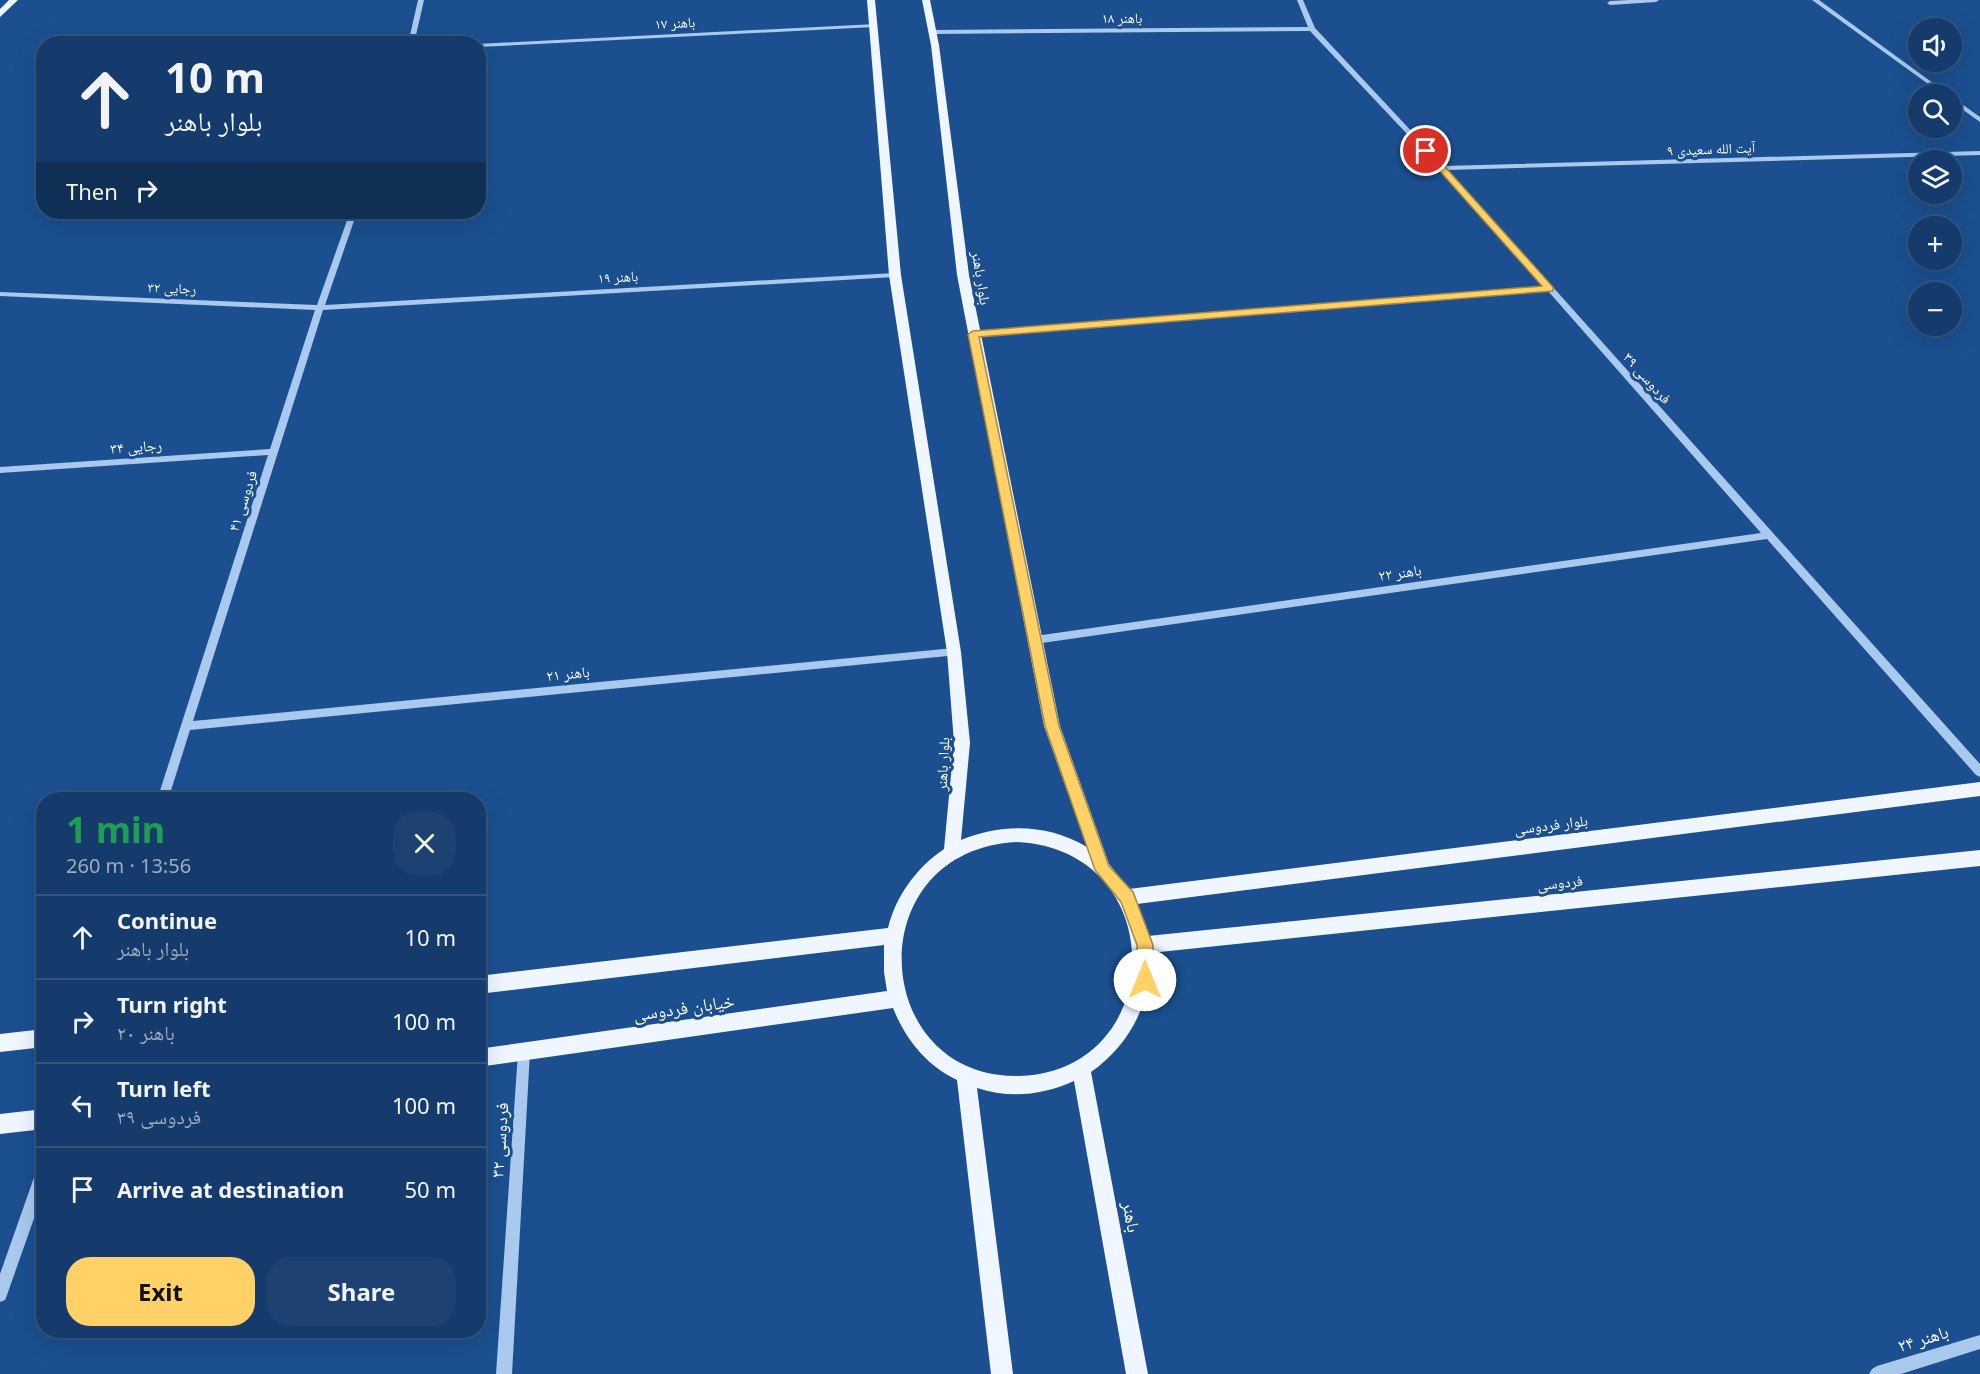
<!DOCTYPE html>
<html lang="en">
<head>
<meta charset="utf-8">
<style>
  body { margin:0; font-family:"Noto Sans","Noto Naskh Arabic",sans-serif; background:#1d4271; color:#f1f3f6; height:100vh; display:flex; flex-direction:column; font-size:22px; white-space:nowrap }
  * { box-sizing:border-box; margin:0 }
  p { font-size:20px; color:#9dadc1 }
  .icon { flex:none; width:33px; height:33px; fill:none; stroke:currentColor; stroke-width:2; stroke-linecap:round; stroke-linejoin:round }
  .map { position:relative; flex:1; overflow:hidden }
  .side { position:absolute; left:36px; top:792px; width:450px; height:546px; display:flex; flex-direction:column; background:#143b6b; border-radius:24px; box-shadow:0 6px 24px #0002,0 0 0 2px #33557e }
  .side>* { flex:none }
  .banner { position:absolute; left:36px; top:36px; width:450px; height:183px; border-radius:24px; box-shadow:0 6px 24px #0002,0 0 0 2px #33557e; background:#143b6b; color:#f1f3f6; overflow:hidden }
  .controls { position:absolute; left:1908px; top:18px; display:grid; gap:12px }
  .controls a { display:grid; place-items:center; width:54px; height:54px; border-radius:50%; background:#143b6b; box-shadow:0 6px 24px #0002,0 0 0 2px #33557e; font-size:30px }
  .pin { position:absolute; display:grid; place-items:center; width:51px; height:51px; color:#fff; margin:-26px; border:3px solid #fff; border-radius:50%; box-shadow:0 2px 6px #0007 }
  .me { position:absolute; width:66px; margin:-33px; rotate:0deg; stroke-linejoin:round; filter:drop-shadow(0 0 4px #0008) }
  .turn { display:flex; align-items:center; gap:21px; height:126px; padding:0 30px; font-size:27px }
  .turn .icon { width:78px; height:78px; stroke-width:2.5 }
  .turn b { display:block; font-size:42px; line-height:51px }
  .then { display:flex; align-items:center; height:57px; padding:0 30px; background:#0003; gap:12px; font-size:22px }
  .round { display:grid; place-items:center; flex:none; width:63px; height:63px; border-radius:24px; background:#1d4271 }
  .overview { display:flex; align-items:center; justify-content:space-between; height:102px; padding:0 30px }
  h1 { font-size:36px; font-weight:700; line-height:45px; color:#1e9e55 }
  .button { display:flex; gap:12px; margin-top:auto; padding:12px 30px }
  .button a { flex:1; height:69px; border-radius:24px; background:#ffd166; color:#111; font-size:24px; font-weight:700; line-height:69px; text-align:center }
  .button a+a { background:#1d4271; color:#f1f3f6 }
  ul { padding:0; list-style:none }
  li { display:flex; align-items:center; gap:18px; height:84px; padding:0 30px; border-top:2px solid #33557e }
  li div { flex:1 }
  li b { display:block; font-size:22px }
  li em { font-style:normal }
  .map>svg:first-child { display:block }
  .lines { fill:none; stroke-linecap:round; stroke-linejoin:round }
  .minor { fill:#a9c9ee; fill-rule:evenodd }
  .major { fill:#f0f6ff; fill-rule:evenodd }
  .route { fill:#ffd166; stroke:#a68842; stroke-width:1.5 }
  .labels { text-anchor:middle; stroke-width:6; stroke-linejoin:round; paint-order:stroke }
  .far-street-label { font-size:14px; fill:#fff; stroke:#1b4f8f }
  .street-label { font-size:15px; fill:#fff; stroke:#1b4f8f }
  .near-street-label { font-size:18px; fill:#fff; stroke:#1b4f8f }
</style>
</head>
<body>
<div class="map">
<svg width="1980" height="1374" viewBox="0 0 1980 1374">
  <rect width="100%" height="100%" fill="#1b4f8f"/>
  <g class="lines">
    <path class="minor" d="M418,0H424L414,44H408Z
      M1297,0H1303L1315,28L1444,166L1980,151V155L1448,170L1980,764V777L1976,775L1767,539L1035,644L1031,643L1030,640L1035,636L1761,533L1548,291L970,336L969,334L973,331L1544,287L1440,169L1310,31L932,34L929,32L932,30L1308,27Z
      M1629,0H1659L1656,2L1610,5L1607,3L1610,1Z
      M1812,0H1819L1948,94H1942Z
      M876,24V26L874,27L478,47V44H477Z
      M1952,97L1980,117V122L1952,102Z
      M350,212H357L325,305L895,273L899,275L895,277L323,310L193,721L954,648L958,649L959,652L958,655L190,730L168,800H157L268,455L0,473V467L270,449L315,310L0,296V292L317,305Z
      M524,1046L529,1047L530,1052L512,1374H496L518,1052L519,1047Z
      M44,1162V1190L7,1295L5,1300L0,1302V1274L37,1169L39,1164Z
      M1980,1335V1349L1901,1374H1869L1872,1369L1877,1366Z"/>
    <path class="major" d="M9,0H18L0,17V9Z
      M867,0H875L901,275L961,652L970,743L961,840C1003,823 1048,824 1087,847L1044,726L957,275L931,45L922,0H930L939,45L969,275L1060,726L1109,864L1129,889L1980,782V796L1137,904L1148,936L1980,850V866L1150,953C1153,1000 1130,1045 1091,1072L1148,1374H1126L1074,1081C1043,1095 1010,1099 977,1088L1013,1374H991L957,1080C926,1065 906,1040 893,1008L478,1067V1049L887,991L884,972V945L478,994V976L888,928C896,896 916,868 944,849L954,743L947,652L889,275ZM1017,842C1173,850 1168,1072 1019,1076C869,1079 857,850 1017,842Z
      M44,1029V1047L0,1052V1034Z
      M44,1109V1129L0,1134V1114Z"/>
  </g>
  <path class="route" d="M1423,149H1429L1553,287V291L979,337L1059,726L1109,866L1133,892L1153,945V980L1151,985L1145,988L1139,985L1137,980V945L1121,902L1095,870L1045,726L968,334L973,331L1542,286L1423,152Z"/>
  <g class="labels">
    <g class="far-street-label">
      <text x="1122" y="23">باهنر ۱۸</text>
      <text transform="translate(675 23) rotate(-3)" y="5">باهنر ۱۷</text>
      <text transform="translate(1711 149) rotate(-2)" y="5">آیت الله سعیدی ۹</text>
      <text transform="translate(618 277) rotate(-3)" y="5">باهنر ۱۹</text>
      <text transform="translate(172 288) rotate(2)" y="5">رجایی ۳۲</text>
    </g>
    <g class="street-label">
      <text transform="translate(981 278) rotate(81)" y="5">بلوار باهنر</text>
      <text transform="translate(1647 378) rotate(48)" y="5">فردوسی ۳۹</text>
      <text transform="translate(136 447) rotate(-4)" y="5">رجایی ۳۴</text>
      <text transform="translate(243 501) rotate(-72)" y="5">فردوسی ۴۱</text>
      <text transform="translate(1400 573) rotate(-8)" y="5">باهنر ۲۲</text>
      <text transform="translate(568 674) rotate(-6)" y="5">باهنر ۲۱</text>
      <text transform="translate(943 764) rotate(-87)" y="5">بلوار باهنر</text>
      <text transform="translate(1551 825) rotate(-7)" y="5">بلوار فردوسی</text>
      <text transform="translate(1560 883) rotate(-6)" y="5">فردوسی</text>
    </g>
    <g class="near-street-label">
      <text transform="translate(684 1008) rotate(-8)" y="6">خیابان فردوسی</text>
      <text transform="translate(500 1140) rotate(-86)" y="6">فردوسی ۳۲</text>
      <text transform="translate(1131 1217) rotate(80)" y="6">باهنر</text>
      <text transform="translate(1923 1339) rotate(-17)" y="6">باهنر ۲۴</text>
    </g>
  </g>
</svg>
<div class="controls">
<a><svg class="icon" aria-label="sound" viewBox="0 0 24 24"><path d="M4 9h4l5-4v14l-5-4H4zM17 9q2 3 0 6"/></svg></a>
<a><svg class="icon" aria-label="search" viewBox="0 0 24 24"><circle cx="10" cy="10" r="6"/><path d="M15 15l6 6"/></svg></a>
<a><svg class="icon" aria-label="layers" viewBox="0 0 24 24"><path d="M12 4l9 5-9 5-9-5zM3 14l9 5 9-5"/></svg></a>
<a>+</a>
<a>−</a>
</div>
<div class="pin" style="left:1426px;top:151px;background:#d93025"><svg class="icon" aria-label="arrive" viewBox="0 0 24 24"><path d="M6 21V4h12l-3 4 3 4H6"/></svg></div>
<svg class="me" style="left:1145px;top:980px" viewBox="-20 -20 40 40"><circle r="19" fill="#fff"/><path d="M0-13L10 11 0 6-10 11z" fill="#ffd166"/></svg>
<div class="banner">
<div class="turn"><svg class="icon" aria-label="ahead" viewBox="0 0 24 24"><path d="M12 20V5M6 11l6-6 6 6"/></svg><div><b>10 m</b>بلوار باهنر</div></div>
<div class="then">Then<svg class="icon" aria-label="right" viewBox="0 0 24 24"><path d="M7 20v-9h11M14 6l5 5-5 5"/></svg></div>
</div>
<section class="side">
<div class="overview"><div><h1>1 min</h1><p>260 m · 13:56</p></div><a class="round"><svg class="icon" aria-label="close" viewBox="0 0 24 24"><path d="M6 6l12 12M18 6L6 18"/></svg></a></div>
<ul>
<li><svg class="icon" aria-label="ahead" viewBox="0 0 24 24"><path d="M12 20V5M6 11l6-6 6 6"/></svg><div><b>Continue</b><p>بلوار باهنر</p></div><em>10 m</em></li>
<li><svg class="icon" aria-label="right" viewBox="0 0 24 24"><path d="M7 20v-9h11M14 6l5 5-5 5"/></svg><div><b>Turn right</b><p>باهنر ۲۰</p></div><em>100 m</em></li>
<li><svg class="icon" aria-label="left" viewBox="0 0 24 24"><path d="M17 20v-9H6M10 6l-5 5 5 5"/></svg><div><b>Turn left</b><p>فردوسی ۳۹</p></div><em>100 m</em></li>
<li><svg class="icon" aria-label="arrive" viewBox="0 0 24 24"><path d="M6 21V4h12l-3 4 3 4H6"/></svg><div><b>Arrive at destination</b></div><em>50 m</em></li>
</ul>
<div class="button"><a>Exit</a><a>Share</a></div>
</section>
</div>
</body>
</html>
